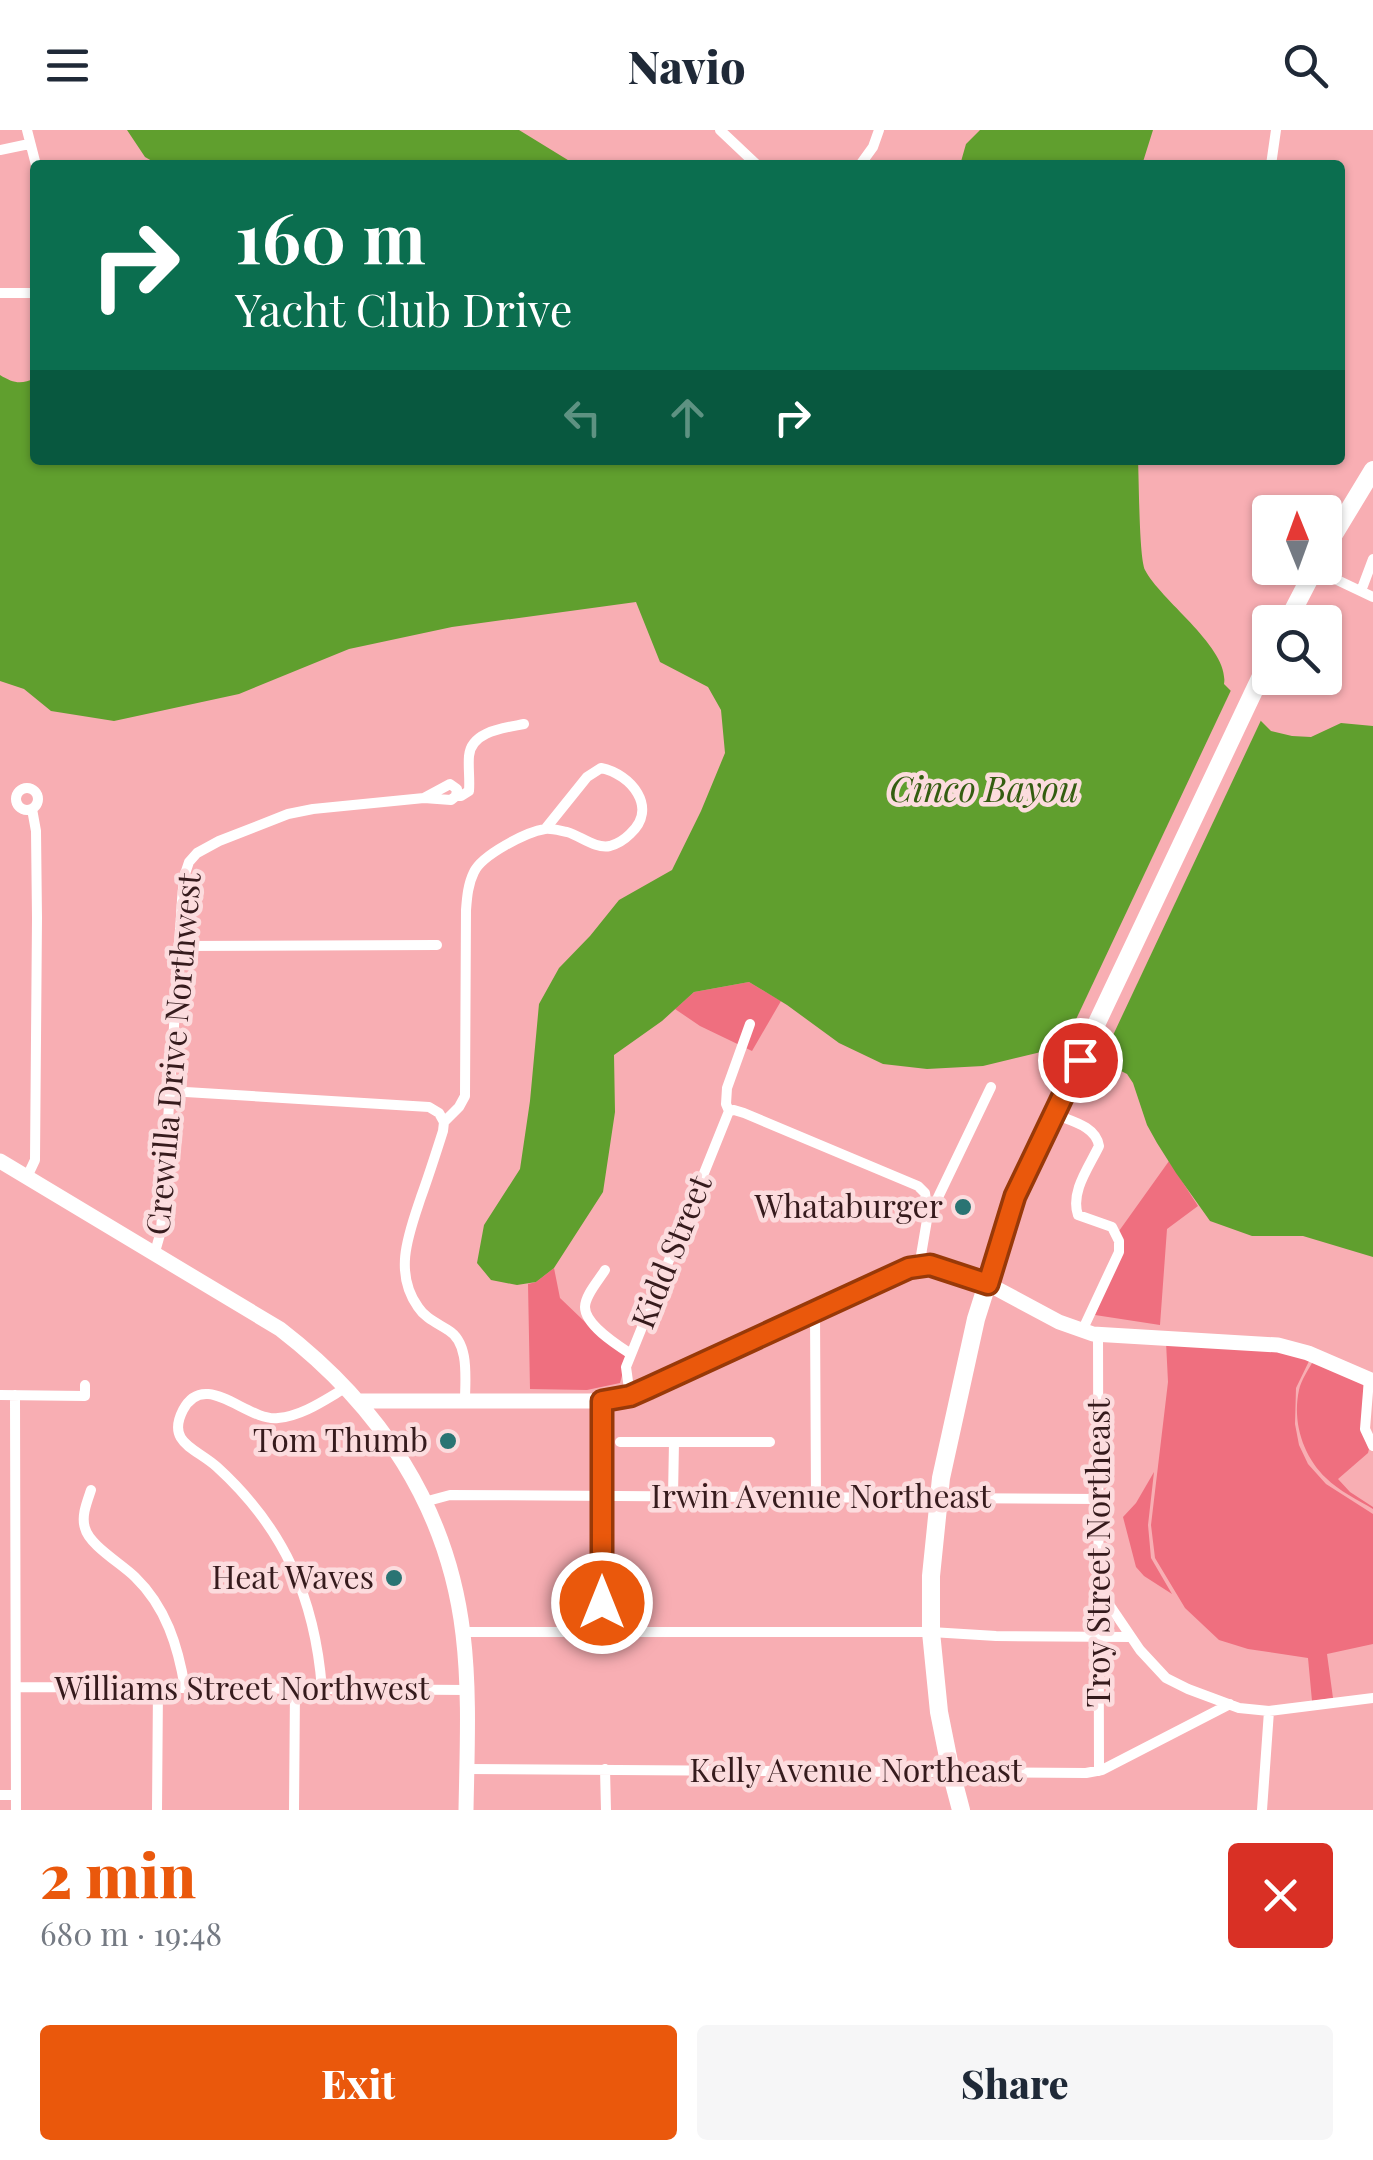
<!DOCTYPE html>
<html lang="en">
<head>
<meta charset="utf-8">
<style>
  body { margin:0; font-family:"Playfair Display",serif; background:#f6f6f7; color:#1f2937; height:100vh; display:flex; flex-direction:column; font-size:38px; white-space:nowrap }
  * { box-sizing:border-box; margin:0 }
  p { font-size:32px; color:#747a83 }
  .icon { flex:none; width:55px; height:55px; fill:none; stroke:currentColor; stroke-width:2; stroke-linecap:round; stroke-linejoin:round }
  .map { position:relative; height:1680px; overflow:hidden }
  .details { display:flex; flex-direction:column; background:#fff; flex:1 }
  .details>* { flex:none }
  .banner { position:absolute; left:30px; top:30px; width:1315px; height:305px; border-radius:10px; box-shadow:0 2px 8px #0004; background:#0b6e4f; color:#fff; overflow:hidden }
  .needle { width:65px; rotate:359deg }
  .fabs { position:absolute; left:1252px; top:365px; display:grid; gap:20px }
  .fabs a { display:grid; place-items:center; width:90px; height:90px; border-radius:10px; background:#fff; box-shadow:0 2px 8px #0004; font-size:50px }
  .pin { position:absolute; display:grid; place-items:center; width:85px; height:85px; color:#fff; margin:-42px; border:5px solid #fff; border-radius:50%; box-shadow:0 2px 10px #0007 }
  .me { position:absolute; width:110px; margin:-55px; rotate:0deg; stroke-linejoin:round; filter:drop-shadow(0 0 8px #0008) }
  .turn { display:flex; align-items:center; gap:35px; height:210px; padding:0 40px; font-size:45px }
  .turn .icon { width:130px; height:130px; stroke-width:2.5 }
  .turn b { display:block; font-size:70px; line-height:85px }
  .lanes { display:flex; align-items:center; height:95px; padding:0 40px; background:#0003; justify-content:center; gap:50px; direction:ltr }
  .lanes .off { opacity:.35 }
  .round { display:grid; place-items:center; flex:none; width:105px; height:105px; border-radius:10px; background:#f6f6f7 }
  .overview { display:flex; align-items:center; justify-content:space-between; height:170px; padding:0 40px }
  h1 { font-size:60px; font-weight:800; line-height:75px; color:#ea580c }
  .button { display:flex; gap:20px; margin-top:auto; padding:20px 40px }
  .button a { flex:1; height:115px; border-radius:10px; background:#ea580c; color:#fff; font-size:40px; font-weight:800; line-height:115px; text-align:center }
  .button a+a { background:#f6f6f7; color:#1f2937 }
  header { display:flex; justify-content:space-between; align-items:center; height:130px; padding:0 40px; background:#fff; font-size:45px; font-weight:800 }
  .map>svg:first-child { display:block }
  .green { fill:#ef6f7f }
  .water { fill:#609f2e }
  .pier { fill:#f8aeb3 }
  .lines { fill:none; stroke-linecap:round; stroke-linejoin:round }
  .street { stroke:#fff; stroke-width:10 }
  .secondary { stroke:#fff; stroke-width:15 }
  .highway { stroke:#fff; stroke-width:18 }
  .route-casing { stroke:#983908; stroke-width:25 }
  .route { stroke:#ea580c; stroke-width:18 }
  .poi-dot { fill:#2a7473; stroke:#fcdcde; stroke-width:4 }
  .labels { text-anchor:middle; stroke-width:9; stroke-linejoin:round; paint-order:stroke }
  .street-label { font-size:32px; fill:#361b1d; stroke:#fcdcde }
  .poi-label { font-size:32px; fill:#361b1d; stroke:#fcdcde; text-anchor:end }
  .water-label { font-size:35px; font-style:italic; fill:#345d11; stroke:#fcdcde }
</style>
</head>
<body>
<header><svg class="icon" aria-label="menu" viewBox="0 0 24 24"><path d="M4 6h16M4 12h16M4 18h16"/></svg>Navio<svg class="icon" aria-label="search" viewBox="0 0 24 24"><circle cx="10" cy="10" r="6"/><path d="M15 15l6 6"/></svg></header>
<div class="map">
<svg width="1373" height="1680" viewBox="0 0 1373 1680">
  <rect width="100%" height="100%" fill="#f8aeb3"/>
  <path class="green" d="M749,852L781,871L752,921L700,896L675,879L694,862Z
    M1169,1031L1198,1076L1167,1099L1160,1195L1095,1185L1121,1122L1119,1101Z
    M554,1138L560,1168L607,1213L627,1227L620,1253L587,1260L530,1259L528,1154L536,1152Z
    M1166,1212L1259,1217L1311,1227L1296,1258L1295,1294L1299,1315L1308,1334L1326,1354L1373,1384V1514L1327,1524L1333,1568L1312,1571L1308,1528L1248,1519L1219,1510L1185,1478L1155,1428L1151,1395L1168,1252Z
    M1313,1231L1364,1252L1361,1299L1369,1319L1368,1323L1338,1349L1350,1362L1373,1377V1379C1358,1370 1339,1361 1326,1348C1303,1326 1292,1292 1299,1260C1301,1250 1309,1239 1313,1231Z
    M1154,1342L1148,1395L1151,1428L1172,1464L1144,1446L1136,1437L1123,1387L1136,1373Z"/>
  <path class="water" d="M127,0H519L576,35H159L145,27Z
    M980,0H1153L1142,35H960L966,14Z
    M0,245C13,253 21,255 35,248V330H1138C1139,350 1139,427 1145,440C1161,471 1230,518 1224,554L1271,601L1292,606L1311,607L1341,593L1373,596V1127L1303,1106H1252L1210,1091L1176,1043L1157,1013L1147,995L1133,953L1127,944L1063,912L1041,922L983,936L927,939L883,934L839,913L787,875L749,852L694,862L662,891L614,925L615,982L603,1062L554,1138L536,1152L517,1155L491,1150L477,1133L484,1095L520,1039L530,971L539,874L559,838L590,806L619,770L672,740L701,681L725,623L721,580L708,557L660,532L636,472L452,497L349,519L239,564L114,591L51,581L24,559L0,551Z"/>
  <path class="pier" d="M1233,556L1263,586L1099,935L1063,917Z"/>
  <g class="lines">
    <path class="street" d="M27,0L36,35
      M720,0L757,35
      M0,20L29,14
      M860,35L873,17L879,0
      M1271,35L1276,0
      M0,163H35
      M1314,439L1373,467
      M1361,461L1373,429
      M16 669a11 11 0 1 1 22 0a11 11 0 1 1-22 0Z
      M456,666H461L469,661C470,649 468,637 469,626C471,601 504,598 524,594
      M179,816L437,815
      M169,961L429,977L439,983L444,992
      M729,981L734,980L744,983L918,1056L925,1063L928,1084
      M729,981L726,974L727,958L750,894
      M1054,984C1071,991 1096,996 1099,1016C1089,1037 1070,1062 1078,1085L1112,1097L1119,1111V1122L1082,1201
      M27,1047L35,1030L37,788L36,701L32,679
      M155,1122L161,1101L182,770L184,747L189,732L197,723L219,711L288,684L313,679L424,668L450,654L457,659L456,666L451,670L424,668
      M919,1137L928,1084H930L991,957
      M605,1140C599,1150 585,1165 585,1177C585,1195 617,1215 631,1224
      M815,1182L816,1367
      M1098,1204L1099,1641
      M1369,1249L1365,1299L1373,1316
      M0,1265L85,1266V1255
      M15,1265L16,1680
      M630,1266L626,1237L729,981
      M465,1271C465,1249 470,1213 448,1200C437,1193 425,1188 418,1177C393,1142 409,1103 421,1067C429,1045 436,1023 443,1001L444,992L459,977L465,966L466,780C467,767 468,754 474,742C482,725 526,702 545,699C551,698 561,701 567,702C581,706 595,719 610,716C617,714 625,709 630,704C659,678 631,644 601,638L587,647L546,698
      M602,1271V1503
      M620,1312H770
      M91,1360C87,1372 81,1386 85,1398C89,1415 122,1434 135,1447C166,1477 178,1516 185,1558
      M673,1366L674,1312
      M424,1372L450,1365L1099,1369
      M1100,1461L1140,1520L1166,1548L1188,1559L1239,1578L1269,1581L1373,1568
      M463,1502H931L996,1506L1131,1507
      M16,1557L467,1560
      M322,1559C315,1468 284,1398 217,1337C196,1318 166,1313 183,1280C205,1238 247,1292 278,1288C303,1286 326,1269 347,1257
      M467,1639L1086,1643L1102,1640L1230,1574
      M605,1639L606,1680
      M0,1665H16
      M157,1680L158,1558
      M294,1680L295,1559
      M1262,1680L1269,1581"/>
    <path class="secondary" d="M0,1031L280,1199C380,1276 448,1377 463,1504C470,1562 467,1622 466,1680
      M359,1271H591L630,1266L909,1138L930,1135L950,1140L988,1154L1059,1192L1093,1204L1278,1215L1308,1223L1373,1251"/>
    <path class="highway" d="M1325,419L1373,340
      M1287,492L1315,438
      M961,1680L951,1642L939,1582L931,1502V1446L941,1348L976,1189L1015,1066L1270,527"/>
  </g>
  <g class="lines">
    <g class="route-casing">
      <path id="route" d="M602,1473V1271L630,1266L648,1258L909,1138L930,1135L988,1154L1015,1066L1080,930"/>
    </g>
    <use href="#route" class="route"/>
  </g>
  <g class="poi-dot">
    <circle cx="963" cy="1077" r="10"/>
    <circle cx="448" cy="1311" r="10"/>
    <circle cx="394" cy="1448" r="10"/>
  </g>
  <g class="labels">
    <g class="street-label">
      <text transform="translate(174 924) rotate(-85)" y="11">Crewilla Drive Northwest</text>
      <text transform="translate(672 1122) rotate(-68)" y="11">Kidd Street</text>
      <text x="821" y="1378">Irwin Avenue Northeast</text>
      <text transform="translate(1099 1423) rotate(-90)" y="11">Troy Street Northeast</text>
      <text x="242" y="1570">Williams Street Northwest</text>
      <text x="856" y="1652">Kelly Avenue Northeast</text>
    </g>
    <g class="poi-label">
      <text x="943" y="1088">Whataburger</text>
      <text x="428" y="1322">Tom Thumb</text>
      <text x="374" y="1459">Heat Waves</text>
    </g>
    <g class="water-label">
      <text x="984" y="672">Cinco Bayou</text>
    </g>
  </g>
</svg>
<div class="fabs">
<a><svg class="needle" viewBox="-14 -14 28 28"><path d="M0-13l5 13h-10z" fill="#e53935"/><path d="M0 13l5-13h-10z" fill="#747a83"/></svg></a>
<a><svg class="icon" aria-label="search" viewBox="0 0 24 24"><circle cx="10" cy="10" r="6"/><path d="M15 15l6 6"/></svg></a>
</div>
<div class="pin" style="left:1080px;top:930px;background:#d93025"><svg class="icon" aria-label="arrive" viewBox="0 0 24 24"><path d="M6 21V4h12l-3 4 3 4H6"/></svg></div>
<svg class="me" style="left:602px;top:1473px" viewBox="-20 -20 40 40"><circle r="17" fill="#ea580c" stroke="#fff" stroke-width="3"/><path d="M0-11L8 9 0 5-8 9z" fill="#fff"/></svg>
<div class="banner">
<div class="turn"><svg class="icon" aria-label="right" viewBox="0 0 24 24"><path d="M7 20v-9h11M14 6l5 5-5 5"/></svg><div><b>160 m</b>Yacht Club Drive</div></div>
<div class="lanes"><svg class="icon off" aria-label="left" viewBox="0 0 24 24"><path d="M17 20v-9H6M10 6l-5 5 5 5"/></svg><svg class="icon off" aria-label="ahead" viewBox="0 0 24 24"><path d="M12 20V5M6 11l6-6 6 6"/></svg><svg class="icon" aria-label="right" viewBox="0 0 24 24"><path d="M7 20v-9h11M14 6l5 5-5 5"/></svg></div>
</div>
</div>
<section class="details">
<div class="overview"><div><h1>2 min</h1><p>680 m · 19:48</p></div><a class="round" style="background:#d93025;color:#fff"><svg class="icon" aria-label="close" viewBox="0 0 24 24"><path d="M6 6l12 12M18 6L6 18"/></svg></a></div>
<div class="button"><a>Exit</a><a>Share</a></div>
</section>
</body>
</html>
